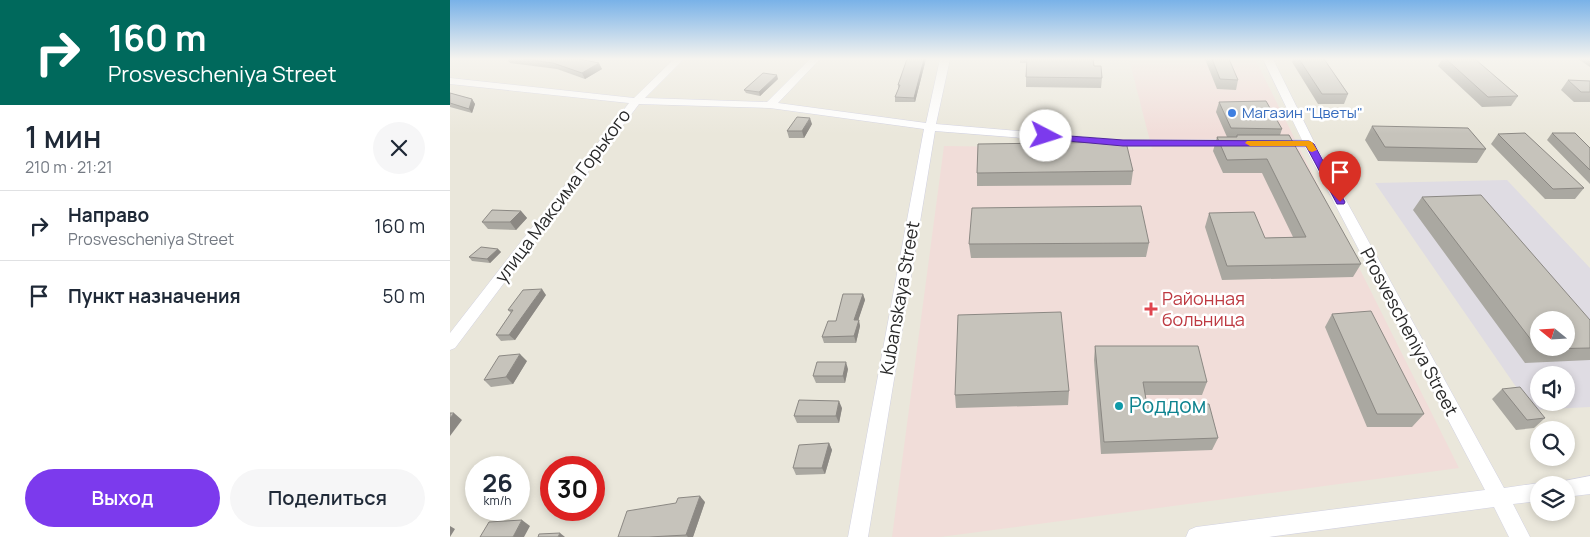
<!DOCTYPE html>
<html lang="ru">
<head>
<meta charset="utf-8">
<style>
  body { margin:0; font-family:Manrope,sans-serif; background:#f6f6f7; color:#1f2937; height:100vh; display:flex; flex-direction:column; font-size:19px; white-space:nowrap }
  * { box-sizing:border-box; margin:0 }
  p { font-size:16px; color:#747a83 }
  .icon { flex:none; width:28px; height:28px; fill:none; stroke:currentColor; stroke-width:2; stroke-linecap:round; stroke-linejoin:round }
  .map { position:relative; flex:1; overflow:hidden }
  .panel { display:flex; flex-direction:column; background:#fff; width:450px }
  .panel>* { flex:none }
  .banner { background:#00695c; color:#fff; overflow:hidden }
  .needle { width:32px; rotate:288deg }
  .tools { position:absolute; left:1080px; top:311px; display:grid; gap:10px }
  .tools a { display:grid; place-items:center; width:45px; height:45px; border-radius:50%; background:#fff; box-shadow:0 2px 8px #0003; font-size:25px }
  .speed { position:absolute; left:15px; top:456px; display:flex; gap:10px; font-size:25px; font-weight:700; text-align:center }
  .speed>* { display:grid; place-content:center; width:65px; height:65px; border-radius:50%; background:#fff; box-shadow:0 2px 8px #0003; line-height:1 }
  .speed small { font-size:12px; font-weight:400 }
  .speed .limit { border:8px solid #d22; background:#fff; color:#111 }
  .pin { position:absolute; display:grid; place-items:center; width:42px; height:42px; color:#fff; margin:-51px -21px; border-radius:50% 50% 50% 0; rotate:-45deg; box-shadow:0 0 5px #0007 }
  .pin .icon { rotate:45deg }
  .me { position:absolute; width:55px; margin:-28px; rotate:95deg; stroke-linejoin:round; filter:drop-shadow(0 0 4px #0008) }
  .turn { display:flex; align-items:center; gap:18px; height:105px; padding:0 25px; font-size:22px }
  .turn .icon { width:65px; height:65px; stroke-width:2.5 }
  .turn b { display:block; font-size:35px; line-height:42px }
  .round { display:grid; place-items:center; flex:none; width:52px; height:52px; border-radius:26px; background:#f6f6f7 }
  .head { display:flex; align-items:center; justify-content:space-between; height:85px; padding:0 25px }
  h1 { font-size:30px; font-weight:600; line-height:38px }
  .button { display:flex; gap:10px; margin-top:auto; padding:10px 25px }
  .button a { flex:1; height:58px; border-radius:30px; background:#7c3aed; color:#fff; font-size:20px; font-weight:600; line-height:58px; text-align:center }
  .button a+a { background:#f6f6f7; color:#1f2937 }
  ul { padding:0; list-style:none }
  li { display:flex; align-items:center; gap:15px; height:70px; padding:0 25px; border-top:1px solid #e0e1e3 }
  li div { flex:1 }
  li b { display:block; font-size:19px }
  li em { font-style:normal }
  main { display:flex; flex:1; min-height:0 }
  .map>svg:first-child { display:block }
  .industrial { fill:#dfdce3; fill-rule:evenodd }
  .medical { fill:#f1ddd9 }
  .lines { fill:none; stroke-linecap:round; stroke-linejoin:round }
  .minor-casing { stroke:#d1d1e1; stroke-width:1 }
  .minor { fill:#fff; fill-rule:evenodd }
  .wall { fill:#aaa8a1 }
  .shaded-wall { fill:#8b8883 }
  .building { fill:#c6c3bb; stroke:#8b8883; fill-rule:evenodd }
  .route { fill:#7c3aed; stroke:#51269a }
  .slow { fill:#f59e0b }
  .shop-dot { fill:#3f7fe0; stroke:#fff; stroke-width:2 }
  .health-dot { fill:#e0444e; stroke:#fff; stroke-width:2 }
  .culture-dot { fill:#0f9aa8; stroke:#fff; stroke-width:2 }
  .labels { text-anchor:middle; stroke-width:5; stroke-linejoin:round; paint-order:stroke }
  .far-shop-label { font-size:15px; fill:#366cbe; stroke:#fff; text-anchor:start }
  .street-label { font-size:18px; fill:#292929; stroke:#fff }
  .health-label { font-size:18px; fill:#be3a42; stroke:#fff; text-anchor:start }
  .near-culture-label { font-size:21px; fill:#0d838f; stroke:#fff; text-anchor:start }
</style>
</head>
<body>
<main>
<section class="panel">
<div class="banner">
<div class="turn"><svg class="icon" aria-label="right" viewBox="0 0 24 24"><path d="M7 20v-9h11M14 6l5 5-5 5"/></svg><div><b>160 m</b>Prosvescheniya Street</div></div>
</div>
<div class="head"><div><h1>1 мин</h1><p>210 m · 21:21</p></div><a class="round"><svg class="icon" aria-label="close" viewBox="0 0 24 24"><path d="M6 6l12 12M18 6L6 18"/></svg></a></div>
<ul>
<li><svg class="icon" aria-label="right" viewBox="0 0 24 24"><path d="M7 20v-9h11M14 6l5 5-5 5"/></svg><div><b>Направо</b><p>Prosvescheniya Street</p></div><em>160 m</em></li>
<li><svg class="icon" aria-label="arrive" viewBox="0 0 24 24"><path d="M6 21V4h12l-3 4 3 4H6"/></svg><div><b>Пункт назначения</b></div><em>50 m</em></li>
</ul>
<div class="button"><a>Выход</a><a>Поделиться</a></div>
</section>
<div class="map">
<svg width="1140" height="537" viewBox="0 0 1140 537">
  <rect width="100%" height="100%" fill="#eae7db"/>
  <path class="industrial" d="M1057,180L1140,268V407L1082,410L925,183ZM1089,320H1116V348H1089ZM1089,375H1116V402H1089Z"/>
  <path class="medical" d="M679,59H805L1009,468L490,537H442L494,146L702,149Z"/>
  <g class="lines">
    <g class="minor-casing">
      <path id="minor" d="M224,59H234L195,98L317,102L360,59H370L328,103L476,123L490,59H500L486,124L673,140H783L789,143L783,146H673L485,131L418,537H398L474,129L320,108L189,104L5,348L0,350V333L179,103L0,84V78L184,98Z
        M813,59H823L865,144L1054,488L1089,483L1094,485H1089V501L1063,504L1080,537H1059L1044,507L819,537H736L739,530L746,527L1035,490L855,147L825,146L819,143L825,140H852Z
        M1140,476V494L1116,497V485H1108L1109,482Z"/>
    </g>
    <use href="#minor" class="minor"/>
  </g>
  <path class="wall" d="M57,59H129L152,69L135,79L107,69L60,63Z
    M457,59H476L465,102H445V97L448,90V85Z
    M570,59H643L644,66L652,78L651,88L576,87V63H570Z
    M755,59H779L788,80L786,90L767,89Z
    M843,59H874L898,94L894,104H868L842,62Z
    M992,59H1025L1068,96L1061,106L1032,107L988,66Z
    M1128,59H1140V67Z
    M328,79L310,96L296,93L294,90Z
    M1118,80L1140,81V102H1124L1111,90Z
    M0,93L22,99L25,104L22,113L0,107Z
    M769,102L832,129L830,135L911,264L903,277L772,280L755,227L759,213L815,238L843,237L812,173H773L763,151L767,137H777L766,112Z
    M362,124L354,138H339L337,131Z
    M922,126L1036,149L1027,163L928,161L915,140Z
    M1102,133L1140,148V184L1097,140Z
    M1048,134L1134,188L1125,199H1095L1041,144Z
    M683,171L681,185L527,186V173Z
    M972,197L1140,320V360L1075,363L963,210Z
    M71,211L77,218L66,230L38,229L32,222Z
    M699,243L696,257L521,258L519,244Z
    M48,249L51,252L40,263L22,261L19,257Z
    M413,294L415,300L408,320L410,326L406,343H374L372,337L386,321Z
    M96,295L65,340L51,341L46,335L61,313L58,310Z
    M882,314L974,414L962,427H917L875,327Z
    M645,346L757,382L752,395H695L697,405L768,438L762,450L651,454L644,360Z
    M77,361L63,384L41,387L34,380Z
    M398,369L395,383H366L363,376Z
    M1052,389L1095,418L1084,428L1066,430L1042,399Z
    M619,391L618,405L506,408L505,395Z
    M392,408L389,423H347L344,416Z
    M379,443L382,450L375,474L346,475L343,468Z
    M255,502L243,537H168Z"/>
  <path class="shaded-wall" d="M474,59H476L465,102L464,98Z
    M149,63L152,69L135,79L132,73Z
    M327,75L328,79L310,96L309,92Z
    M22,99L25,104L22,113L19,109Z
    M360,118L362,124L354,138L352,131Z
    M71,211L77,218L66,230L60,222Z
    M48,249L51,252L40,263L37,259Z
    M92,289L96,295L65,340L59,335Z
    M413,294L415,300L406,327L404,320Z
    M409,320L410,326L406,343L404,336Z
    M70,354L77,361L63,384L56,377Z
    M396,362L398,369L395,383L393,376Z
    M389,401L392,408L389,423L386,416Z
    M4,413L12,420L0,436V418Z
    M379,443L382,450L375,474L372,468Z
    M250,496L255,502L243,537H238L236,535Z
    M72,520L80,526L74,537H63Z
    M0,526L5,529L0,537Z
    M110,533L115,537H108Z"/>
  <path class="building" d="M74,59H129L149,63L132,73L103,63Z
    M457,59H474L464,98L445,97L450,85H448Z
    M577,59H643L644,66H651L652,78L576,77Z
    M762,59H779L788,80L770,79Z
    M849,59H874L898,94H872Z
    M996,59H1025L1068,96L1038,97Z
    M313,73L327,75L309,92L294,90Z
    M1118,80L1140,81V92H1131Z
    M0,93L22,99L19,109L0,103Z
    M816,101L832,129L781,128L769,102Z
    M347,117L360,118L352,131H337Z
    M922,126L1018,128L1036,149L935,147Z
    M1075,133L1134,188L1103,189L1048,134Z
    M1102,133H1125L1140,148V170Z
    M787,135H839L911,264L777,266L759,213L804,212L815,238L856,237L817,159L777,160L767,137H787Z
    M676,142L683,171L527,173L528,144Z
    M1031,195L1140,320V348L1088,349L972,197ZM1089,320H1116V348H1089Z
    M691,206L699,243L519,244L522,208Z
    M42,210L71,211L60,222H32Z
    M31,247L48,249L37,259L19,257Z
    M92,289L59,335H46L63,310H58L73,290Z
    M393,294H413L404,320H409L404,336L372,337L378,321H386Z
    M921,311L974,414H927L882,314Z
    M611,312L619,391L505,395L508,315Z
    M645,346H748L757,382H693L697,405L759,404L768,438L654,442Z
    M70,354L56,377L34,380L49,356Z
    M367,362H396L393,376H363Z
    M1070,387L1095,418L1077,420L1052,389Z
    M349,400L389,401L386,416H344Z
    M0,413H4L0,418Z
    M379,443L372,468H343L349,445Z
    M250,496L236,535L199,537H168L177,511L226,503L228,498Z
    M72,520L63,537H30L39,522Z
    M110,533L108,537H88L89,534Z"/>
  <linearGradient id="sky" x2="0" y2="1"><stop stop-color="#79b2e8"/><stop offset="0.44" stop-color="#f6f4ef"/><stop offset="1" stop-color="#f6f4ef" stop-opacity="0"/></linearGradient>
  <rect width="1140" height="134" fill="url(#sky)"/>
  <path class="route" d="M593,134L673,140L859,141L864,144L895,202L894,204H887L856,146H673L596,139L592,136Z"/>
  <path class="slow" d="M797,141H859L862,142L867,150L862,152L859,151L856,146H800L795,143Z"/>
  <circle class="shop-dot" cx="782" cy="113" r="5"/>
  <path class="health-dot" d="M698.5 301.5h5v5h5v5h-5v5h-5v-5h-5v-5h5z"/>
  <circle class="culture-dot" cx="669" cy="406" r="5"/>
  <g class="labels">
    <g class="far-shop-label">
      <text x="792" y="118">Магазин "Цветы"</text>
    </g>
    <g class="street-label">
      <text transform="translate(113 196) rotate(-53)" y="6">улица Максима Горького</text>
      <text transform="translate(450 298) rotate(-80)" y="6">Kubanskaya Street</text>
      <text transform="translate(959 332) rotate(62)" y="6">Prosvescheniya Street</text>
    </g>
    <g class="health-label">
      <text x="712" y="305">Районная<tspan x="712" dy="21">больница</tspan></text>
    </g>
    <g class="near-culture-label">
      <text x="679" y="413">Роддом</text>
    </g>
  </g>
</svg>
<div class="tools">
<a><svg class="needle" viewBox="-14 -14 28 28"><path d="M0-13l5 13h-10z" fill="#e53935"/><path d="M0 13l5-13h-10z" fill="#747a83"/></svg></a>
<a><svg class="icon" aria-label="sound" viewBox="0 0 24 24"><path d="M4 9h4l5-4v14l-5-4H4zM17 9q2 3 0 6"/></svg></a>
<a><svg class="icon" aria-label="search" viewBox="0 0 24 24"><circle cx="10" cy="10" r="6"/><path d="M15 15l6 6"/></svg></a>
<a><svg class="icon" aria-label="layers" viewBox="0 0 24 24"><path d="M12 4l9 5-9 5-9-5zM3 14l9 5 9-5"/></svg></a>
</div>
<div class="speed"><div>26<small>km/h</small></div><div class="limit">30</div></div>
<div class="pin" style="left:890px;top:202px;background:#d93025"><svg class="icon" aria-label="arrive" viewBox="0 0 24 24"><path d="M6 21V4h12l-3 4 3 4H6"/></svg></div>
<svg class="me" style="left:596px;top:136px" viewBox="-20 -20 40 40"><circle r="19" fill="#fff"/><path d="M0-13L10 11 0 6-10 11z" fill="#7c3aed"/></svg>
</div>
</main>
</body>
</html>
